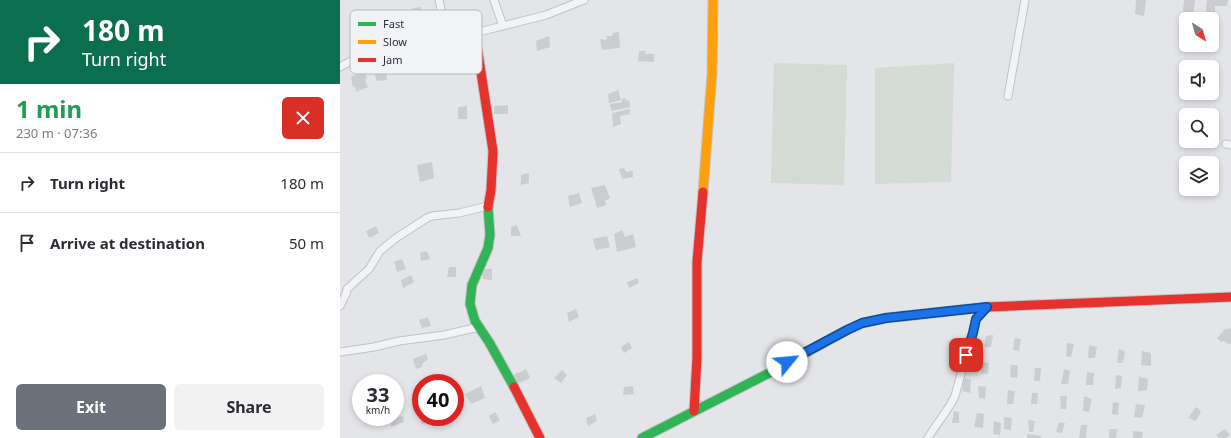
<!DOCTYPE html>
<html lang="en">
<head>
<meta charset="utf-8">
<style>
  body { margin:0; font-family:"Noto Sans",sans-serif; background:#f2f2f3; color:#2b2b33; height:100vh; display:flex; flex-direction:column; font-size:15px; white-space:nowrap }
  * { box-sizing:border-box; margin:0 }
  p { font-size:13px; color:#7c7c81 }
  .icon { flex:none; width:22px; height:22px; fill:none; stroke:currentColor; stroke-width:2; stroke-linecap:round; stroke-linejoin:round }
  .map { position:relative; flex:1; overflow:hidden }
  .panel { display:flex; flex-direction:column; background:#fff; width:340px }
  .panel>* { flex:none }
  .hud { background:#0b6e4f; color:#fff; overflow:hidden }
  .needle { width:26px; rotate:143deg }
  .tools { position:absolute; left:839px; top:12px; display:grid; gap:8px }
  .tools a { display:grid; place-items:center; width:40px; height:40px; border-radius:6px; background:#fff; box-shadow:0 2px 6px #0003; font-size:20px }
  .speed { position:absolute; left:12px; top:374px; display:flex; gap:8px; font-size:20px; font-weight:700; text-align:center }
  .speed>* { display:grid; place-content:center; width:52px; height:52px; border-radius:50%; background:#fff; box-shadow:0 2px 6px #0003; line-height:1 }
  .speed small { font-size:10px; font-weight:400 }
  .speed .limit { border:6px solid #d22; background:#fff; color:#111 }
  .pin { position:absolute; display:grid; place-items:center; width:34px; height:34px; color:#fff; margin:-17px; border-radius:8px; box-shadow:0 2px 6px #0006 }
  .me { position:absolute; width:44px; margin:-22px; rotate:62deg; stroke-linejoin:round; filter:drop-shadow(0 0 3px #0008) }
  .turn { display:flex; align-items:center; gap:14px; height:84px; padding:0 16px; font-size:18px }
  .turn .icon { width:52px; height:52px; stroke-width:2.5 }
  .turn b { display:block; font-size:28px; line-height:34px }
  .round { display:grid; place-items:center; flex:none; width:42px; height:42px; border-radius:6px; background:#f2f2f3 }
  .overview { display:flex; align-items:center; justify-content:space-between; height:68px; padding:0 16px }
  h1 { font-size:24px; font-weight:700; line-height:30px; color:#1e9e55 }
  .primary-button { display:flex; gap:8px; margin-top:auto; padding:8px 16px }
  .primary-button a { flex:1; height:46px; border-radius:6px; background:#6b717b; color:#fff; font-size:16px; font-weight:700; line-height:46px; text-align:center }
  .primary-button a+a { background:#f2f2f3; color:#2b2b33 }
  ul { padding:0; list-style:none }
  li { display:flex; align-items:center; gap:12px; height:60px; padding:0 16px; border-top:1px solid #e1e1e2 }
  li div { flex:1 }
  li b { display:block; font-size:15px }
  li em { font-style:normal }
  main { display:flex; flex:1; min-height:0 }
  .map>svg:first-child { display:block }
  .green { fill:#d4dbd4 }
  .building { fill:#cbcdd0 }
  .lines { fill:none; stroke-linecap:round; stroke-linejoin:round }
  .street-casing { stroke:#c1c3c6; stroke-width:9 }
  .fast-casing { stroke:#c1c3c6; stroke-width:11 }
  .slow-casing { stroke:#c1c3c6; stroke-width:11 }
  .jam-casing { stroke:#c1c3c6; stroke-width:11 }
  .street { stroke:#f2f3f5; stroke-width:7 }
  .fast { stroke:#30b455; stroke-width:9 }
  .slow { stroke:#ff9f0a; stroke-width:9 }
  .jam { stroke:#e5322d; stroke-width:9 }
  .route-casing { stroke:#114b97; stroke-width:10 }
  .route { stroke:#1a73e8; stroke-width:7 }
  .key { fill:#f1f3f7; stroke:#b6b9c0; stroke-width:1 }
  .key-label { font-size:11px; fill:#2b3240 }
</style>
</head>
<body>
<main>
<section class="panel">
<div class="hud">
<div class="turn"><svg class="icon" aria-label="right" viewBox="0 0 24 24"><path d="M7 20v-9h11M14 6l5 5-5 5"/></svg><div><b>180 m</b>Turn right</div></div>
</div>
<div class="overview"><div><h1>1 min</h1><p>230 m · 07:36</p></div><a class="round" style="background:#d93025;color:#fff"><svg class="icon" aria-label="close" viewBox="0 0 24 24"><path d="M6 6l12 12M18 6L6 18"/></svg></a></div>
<ul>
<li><svg class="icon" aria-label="right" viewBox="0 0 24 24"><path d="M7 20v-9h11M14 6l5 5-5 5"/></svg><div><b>Turn right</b></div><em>180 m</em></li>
<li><svg class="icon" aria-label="arrive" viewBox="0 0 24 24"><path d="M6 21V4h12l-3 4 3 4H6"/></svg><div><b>Arrive at destination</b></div><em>50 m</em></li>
</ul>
<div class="primary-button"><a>Exit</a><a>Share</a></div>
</section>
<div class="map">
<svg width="891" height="438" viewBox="0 0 891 438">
  <rect width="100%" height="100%" fill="#e3e5e8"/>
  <path class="green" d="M434,63L507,65L504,185L431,183Z
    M614,63L611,182L535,184V68Z"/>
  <path class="building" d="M796,0H806L804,16L795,14Z
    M844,0H855L853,19H846V21H842Z
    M867,0H888L887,6H875V23H872V19H865Z
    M81,7V16H70L73,8Z
    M279,32L280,48L262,50L260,39L266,40L267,36H272L273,33Z
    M209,36L210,47L197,51L196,41Z
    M299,51H306L305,54H314V62L298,61Z
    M44,62V67H47L49,71H46L47,80L37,81L32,68Z
    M21,72L23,74L25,72L27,78L25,80L28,87L16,92L15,86L13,88L11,77Z
    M278,90L281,100L269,103L268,94Z
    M286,98V101L289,100L290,107L271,111L270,104L282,102V99Z
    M168,105V114H154V106Z
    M127,106V119H118V107Z
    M290,109V114L280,116L281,124L273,127L272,113Z
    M92,162L94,178L80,182L77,165Z
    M284,168L286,172L293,171V177L282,179L279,169Z
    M189,173V183L181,185V175Z
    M265,185L270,198L265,201L266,205L257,208L251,188Z
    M239,193L242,203L230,207L228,196Z
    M177,225L181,236H171V227Z
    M36,226L39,233L29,238L26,231Z
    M282,230L285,237L293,234L296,247L277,252L274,234Z
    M267,236L270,247L256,250L253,239Z
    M87,251L90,259L81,261L80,253Z
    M62,259L66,269L57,272L54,262Z
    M109,267H116V277H107Z
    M142,269H152V280L143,279Z
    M71,275L74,282L63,288L61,280Z
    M298,278L299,283L289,288L287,282Z
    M236,309L239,317L229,322L227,313Z
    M88,317L91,326L82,328L79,320Z
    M886,328L887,330L890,328L891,329V345L890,343L888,344L884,341L881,342L877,338Z
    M653,335L651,347H644L646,336Z
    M675,338L681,339L679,351L673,350Z
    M289,342L292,348L284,353L281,347Z
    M727,343L734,344L731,357L726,356Z
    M749,345L757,347L755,358H748Z
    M779,349L785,351L783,363H777Z
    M802,351L811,353V366L801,365Z
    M86,354L88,359L82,364V367L76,369L73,359Z
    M643,362L649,363L648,374L641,373Z
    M671,365H678L677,378L670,377Z
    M695,368H701L700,381H694Z
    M186,369L190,378L177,384L174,375L178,372L179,373Z
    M724,369L730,371L728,384H721Z
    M222,370L227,375L221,383L214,378Z
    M747,372L754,373L753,385H746Z
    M776,375L782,376L781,388L775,389Z
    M799,377L808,379L807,390L798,391Z
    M624,378L631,380L630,393L622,391Z
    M141,386L145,398L131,404L125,394Z
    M293,386L294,394L283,395L284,387Z
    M638,386L646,387L645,399L639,398Z
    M668,390L675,391L673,404H667Z
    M692,393H698L697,404H691Z
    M720,396H727L726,409H721Z
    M744,396L752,399L749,412L743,411Z
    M773,402L779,403L778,415L772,414Z
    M796,404L805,405L802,418L794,417Z
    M856,407L861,411L856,421L848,418Z
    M614,411L619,412V423H612Z
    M155,412L160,420L153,424L149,416Z
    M637,413L644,414L643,428L634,427Z
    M255,414L257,421L248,426L246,418Z
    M63,416L64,422L51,427V419Z
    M81,417H89L90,421L82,424L80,418Z
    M664,417L672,418L671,430L664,429Z
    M688,420L695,421L693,432H689Z
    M654,421L661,423L660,435L653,434Z
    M719,422L725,423L722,433L716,432Z
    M741,425H747L746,438H739Z
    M769,429H777L776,438H769Z
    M885,429L890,435L886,438H880L876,435Z
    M793,431L803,432L802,438H793Z
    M687,434L702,436L701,438H687Z"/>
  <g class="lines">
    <g class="street-casing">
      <path id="street" d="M99,0L107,37
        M154,0L163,26
        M0,67L47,41L56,39H80L107,37L135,33L206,15L244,0
        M668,96L685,0
        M886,144L891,145
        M0,306L6,294L7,289L29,269L40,251L56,238L87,218L92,216L119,213L148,206
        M0,352L34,347L59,341L104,335L139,327
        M588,438C596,424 608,411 615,396L636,319L647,307"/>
    </g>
    <g class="fast-casing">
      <path id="fast" d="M148,207L150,235L148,248L132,285L130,304L135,321L149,342L174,387
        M302,438L431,372L507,330L523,323L546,318L574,315"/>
    </g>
    <g class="slow-casing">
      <path id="slow" d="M363,192L372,74L373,0"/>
    </g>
    <g class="jam-casing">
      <path id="jam" d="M135,33L153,151L151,190L148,207
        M574,315L647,307L891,297
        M174,387L200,438
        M354,411L357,358V262L363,192"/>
    </g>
    <use href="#street" class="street"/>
    <use href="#fast" class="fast"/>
    <use href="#slow" class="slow"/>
    <use href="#jam" class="jam"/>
  </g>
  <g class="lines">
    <g class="route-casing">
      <path id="route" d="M447,362L507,330L522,323L546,318L647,307L636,319L633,333L626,355"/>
    </g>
    <use href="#route" class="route"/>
  </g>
  <rect x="10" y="10" width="132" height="64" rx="6" class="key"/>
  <rect x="18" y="22" width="18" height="4" fill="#30b455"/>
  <rect x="18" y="40" width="18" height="4" fill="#ff9f0a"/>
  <rect x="18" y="58" width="18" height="4" fill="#e5322d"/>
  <g class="key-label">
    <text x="43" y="28">Fast</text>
    <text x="43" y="46">Slow</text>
    <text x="43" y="64">Jam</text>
  </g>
</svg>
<div class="tools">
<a><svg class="needle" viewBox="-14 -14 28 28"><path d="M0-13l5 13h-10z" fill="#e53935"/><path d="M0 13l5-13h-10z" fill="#7c7c81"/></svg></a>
<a><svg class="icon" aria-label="sound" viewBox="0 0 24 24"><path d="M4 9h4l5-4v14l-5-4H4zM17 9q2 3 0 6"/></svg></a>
<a><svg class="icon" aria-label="search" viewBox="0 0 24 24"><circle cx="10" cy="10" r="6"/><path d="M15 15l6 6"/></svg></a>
<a><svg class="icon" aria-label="layers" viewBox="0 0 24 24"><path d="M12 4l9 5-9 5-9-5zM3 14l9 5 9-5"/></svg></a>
</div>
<div class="speed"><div>33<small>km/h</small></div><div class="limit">40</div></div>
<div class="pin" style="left:626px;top:355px;background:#d93025"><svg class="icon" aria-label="arrive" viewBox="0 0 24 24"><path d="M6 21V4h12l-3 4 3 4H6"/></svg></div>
<svg class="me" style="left:447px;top:362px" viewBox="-20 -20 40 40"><circle r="19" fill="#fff"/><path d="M0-13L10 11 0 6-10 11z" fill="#1a73e8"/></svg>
</div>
</main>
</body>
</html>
